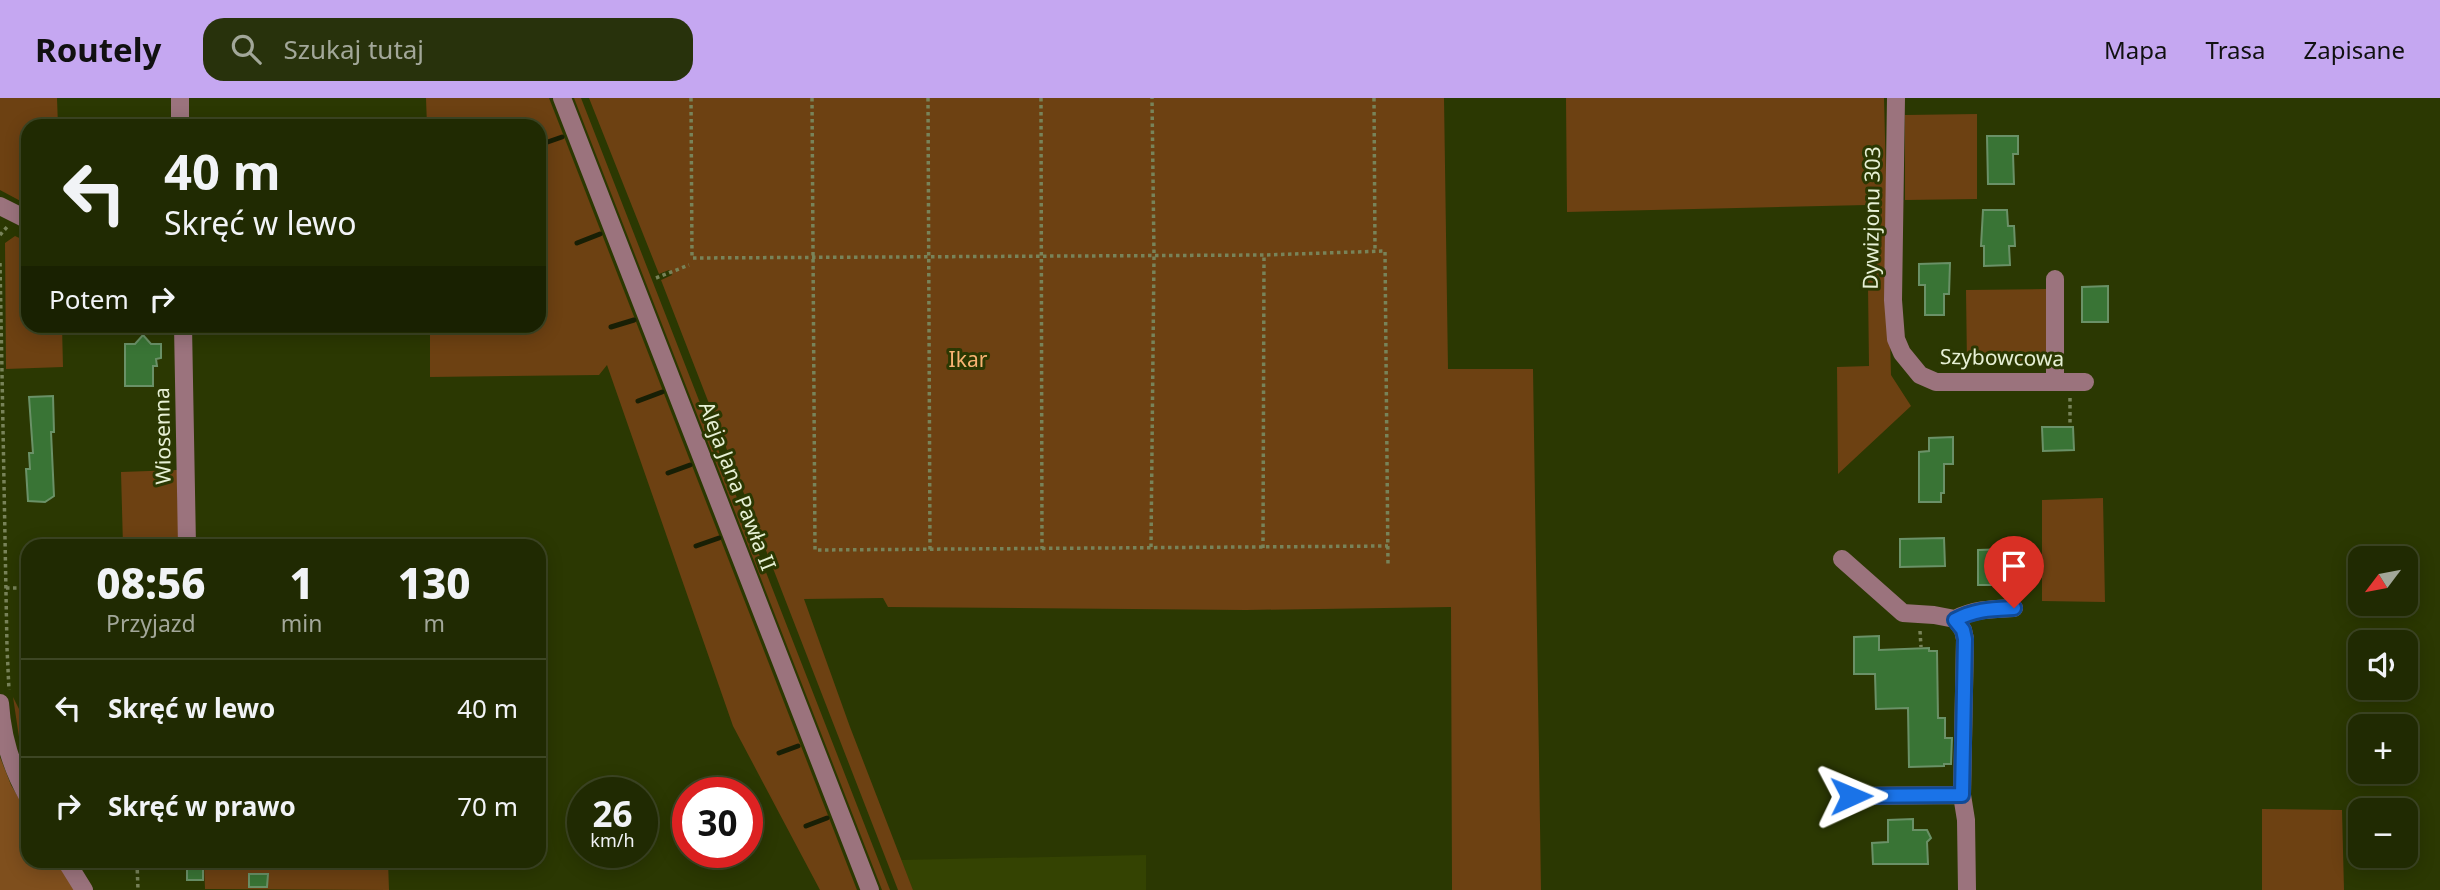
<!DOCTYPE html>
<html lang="pl">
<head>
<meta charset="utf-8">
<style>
  body { margin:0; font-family:"Noto Sans",sans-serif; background:#28320c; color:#f1f3f6; height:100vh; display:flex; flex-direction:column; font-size:26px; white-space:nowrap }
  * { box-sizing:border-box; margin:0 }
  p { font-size:23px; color:#a2a799 }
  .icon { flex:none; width:38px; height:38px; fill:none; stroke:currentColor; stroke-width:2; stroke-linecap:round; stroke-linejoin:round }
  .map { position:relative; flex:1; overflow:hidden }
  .details { position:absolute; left:21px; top:441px; width:525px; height:329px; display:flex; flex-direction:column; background:#202a02; border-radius:21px; box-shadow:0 4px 18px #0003,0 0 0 2px #3d4624 }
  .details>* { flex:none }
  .top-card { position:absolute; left:21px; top:21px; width:525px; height:214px; border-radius:21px; box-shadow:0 4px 18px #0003,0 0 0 2px #3d4624; background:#202a02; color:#f1f3f6; overflow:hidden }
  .needle { width:46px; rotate:238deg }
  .fabs { position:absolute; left:2348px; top:448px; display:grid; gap:14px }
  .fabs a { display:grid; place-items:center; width:70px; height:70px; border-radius:14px; background:#202a02; box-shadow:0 4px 18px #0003,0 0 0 2px #3d4624; font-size:35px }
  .speed { position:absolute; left:567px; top:679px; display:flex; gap:14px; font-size:35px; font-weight:700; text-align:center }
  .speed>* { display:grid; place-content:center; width:91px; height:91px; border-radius:50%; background:#202a02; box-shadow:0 4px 18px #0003,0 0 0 2px #3d4624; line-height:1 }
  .speed small { font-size:18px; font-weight:400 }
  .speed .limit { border:10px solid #d22; background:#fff; color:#111 }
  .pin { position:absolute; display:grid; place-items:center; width:60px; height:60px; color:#fff; margin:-72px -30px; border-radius:50% 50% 50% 0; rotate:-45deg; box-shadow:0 0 7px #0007 }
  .pin .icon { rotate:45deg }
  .me { position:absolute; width:77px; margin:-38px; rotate:89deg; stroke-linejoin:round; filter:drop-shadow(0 0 5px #0008) }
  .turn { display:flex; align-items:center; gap:24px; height:147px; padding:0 28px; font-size:32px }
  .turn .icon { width:91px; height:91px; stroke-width:2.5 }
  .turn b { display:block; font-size:49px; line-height:60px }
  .then { display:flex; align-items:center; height:66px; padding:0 28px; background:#0003; gap:14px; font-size:26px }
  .eta { display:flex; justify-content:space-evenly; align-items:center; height:119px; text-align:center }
  .eta b { font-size:42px; font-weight:800; line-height:49px }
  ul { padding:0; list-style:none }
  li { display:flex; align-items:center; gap:21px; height:98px; padding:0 28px; border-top:2px solid #3d4624 }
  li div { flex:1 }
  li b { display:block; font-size:26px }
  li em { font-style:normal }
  header { display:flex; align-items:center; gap:42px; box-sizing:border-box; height:98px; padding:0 35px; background:#c5a7f1; color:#111 }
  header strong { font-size:33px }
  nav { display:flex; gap:38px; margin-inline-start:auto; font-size:24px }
  .search { width:490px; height:63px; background:#28320c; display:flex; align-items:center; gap:18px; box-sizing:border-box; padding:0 24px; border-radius:21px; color:#a2a799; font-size:26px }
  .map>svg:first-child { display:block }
  .built { fill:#344302 }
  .green { fill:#6d4112 }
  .forest { fill:#7f4f1d }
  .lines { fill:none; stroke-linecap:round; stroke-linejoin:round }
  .stream { stroke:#181f05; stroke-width:5 }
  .building { fill:#397435; stroke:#6a9167; stroke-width:2 }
  .path { stroke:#788359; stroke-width:3.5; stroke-dasharray:3.5 3.5; stroke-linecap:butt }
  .minor { stroke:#9b737d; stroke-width:18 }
  .route-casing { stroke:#114b97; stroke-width:18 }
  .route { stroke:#1a73e8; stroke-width:12 }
  .labels { text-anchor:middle; stroke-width:6; stroke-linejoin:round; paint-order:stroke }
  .street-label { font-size:21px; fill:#e7f0d5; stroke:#2b3802 }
  .park-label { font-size:21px; fill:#f8b272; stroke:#2b3802 }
</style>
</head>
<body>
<header>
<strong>Routely</strong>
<div class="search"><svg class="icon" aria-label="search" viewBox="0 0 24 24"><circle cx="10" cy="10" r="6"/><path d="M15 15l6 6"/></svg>Szukaj tutaj</div>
<nav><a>Mapa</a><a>Trasa</a><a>Zapisane</a></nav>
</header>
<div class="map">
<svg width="2440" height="792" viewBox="0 0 2440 792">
  <rect width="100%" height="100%" fill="#2b3802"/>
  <path class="built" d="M1146,757V792H913L901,762Z"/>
  <path class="green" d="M0,0H57L58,28H28V107L0,92Z
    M426,0H549L857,792H820L733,628L607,267L599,277L430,279V228H539V28H427Z
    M574,0H581L890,792H882Z
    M589,0H1444L1448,271H1533L1541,792H1452L1451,509L1246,512L888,509L883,500L804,501L850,629L913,792H898L661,182L672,177L669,172L659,176Z
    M1566,0H1884L1891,277L1911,308L1838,376L1837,269L1869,268L1867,107L1567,114Z
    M1977,16V101L1905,102V17Z
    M15,138L28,144V228H62L63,269L6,271L5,145Z
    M2046,191L2047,266L1967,267L1966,192Z
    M177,372L179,448H123L121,374Z
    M2103,400L2105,504L2042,503V402Z
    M13,599L28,629V668L19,639Z
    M2262,711L2342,712L2344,792H2262Z
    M204,763H388L389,792L205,791Z"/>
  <path class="forest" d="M0,659L11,687L28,716V763H57L75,792H0Z"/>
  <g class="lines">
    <path class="stream" d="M539,47L562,39
      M577,145L600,136
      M611,229L634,222
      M638,303L662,294
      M668,375L690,367
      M696,448L719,440
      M779,655L798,648
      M806,728L827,720"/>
  </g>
  <path class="building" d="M1987,38H2018V56H2013L2014,86H1988Z
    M1983,112H2007L2008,128H2014L2015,148H2009L2010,167L1984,168V148H1981Z
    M1950,165L1949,196H1944V217H1925V187H1919V166Z
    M2108,188V224H2082V189Z
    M143,237L151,246H161V260L156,261L157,268H153V288H125V246H135Z
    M53,298L54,334H51L54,398L45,404L28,403L26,371H30L29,355H33L29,299Z
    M2042,329H2073L2074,352L2043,353Z
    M1953,339V366H1944V395H1941V404H1919V354L1929,353V340Z
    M1944,440L1945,468L1900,469V441Z
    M2011,451L2012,481H1997V487H1978V452Z
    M1879,538V552L1929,550V553H1937L1938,620H1945V640H1952L1951,666H1944V668L1909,669L1908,610L1876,611L1875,576H1854V539Z
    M1913,721V732H1927L1931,740L1927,744L1928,766H1873L1872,745L1888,744V722Z
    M187,766H203V782H187Z
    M249,776H268L267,789H249Z"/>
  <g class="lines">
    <path class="path" d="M691,0L692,160L1264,157L1385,153L1388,467
      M812,0L815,452L1388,448
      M928,0L930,452
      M1041,0L1042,451
      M1374,0L1375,152
      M0,137L7,129
      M0,165L7,550L9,592
      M656,180L689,167
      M2070,300V325
      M1151,449L1154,157L1152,0
      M1263,450L1264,157
      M6,490H28
      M1920,533L1921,549
      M137,765L138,792"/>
    <path class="minor" d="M180,0V28
      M562,0L870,792
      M1896,0L1893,202L1896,241L1902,255L1920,277L1936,284H2085
      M0,108L28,122
      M2055,181V284
      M183,228L187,448
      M1842,461L1903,515L1934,517L1955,521
      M1955,521L1963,532L1965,541L1962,697L1966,722L1967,792
      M1955,521C1975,511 1993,511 2014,510
      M0,605C2,639 11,669 28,699
      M1851,698L1962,697
      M66,763L84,792"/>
  </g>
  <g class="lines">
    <g class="route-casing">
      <path id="route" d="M1851,698L1962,697L1965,541L1963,532L1955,522C1975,511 1993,511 2014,510"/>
    </g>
    <use href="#route" class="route"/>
  </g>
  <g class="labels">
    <g class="street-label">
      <text transform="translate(1872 120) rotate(-89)" y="7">Dywizjonu 303</text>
      <text transform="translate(2002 260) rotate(1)" y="7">Szybowcowa</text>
      <text transform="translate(163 338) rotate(-91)" y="7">Wiosenna</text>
      <text transform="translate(737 388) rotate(69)" y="7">Aleja Jana Pawła II</text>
    </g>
    <g class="park-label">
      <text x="968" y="269">Ikar</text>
    </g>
  </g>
</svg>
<div class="fabs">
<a><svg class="needle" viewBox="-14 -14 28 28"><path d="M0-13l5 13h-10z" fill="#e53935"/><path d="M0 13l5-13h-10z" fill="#a2a799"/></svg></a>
<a><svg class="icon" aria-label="sound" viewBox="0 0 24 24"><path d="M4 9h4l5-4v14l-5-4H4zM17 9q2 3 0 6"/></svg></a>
<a>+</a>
<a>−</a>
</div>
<div class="speed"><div>26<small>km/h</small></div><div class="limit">30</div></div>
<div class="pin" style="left:2014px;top:510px;background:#d93025"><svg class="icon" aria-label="arrive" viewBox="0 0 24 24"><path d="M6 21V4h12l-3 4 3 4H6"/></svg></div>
<svg class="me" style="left:1851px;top:698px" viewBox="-20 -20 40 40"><path d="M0-17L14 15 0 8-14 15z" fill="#1a73e8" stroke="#fff" stroke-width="4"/></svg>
<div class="top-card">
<div class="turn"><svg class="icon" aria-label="left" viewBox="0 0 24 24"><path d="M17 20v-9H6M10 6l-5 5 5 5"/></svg><div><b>40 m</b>Skręć w lewo</div></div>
<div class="then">Potem<svg class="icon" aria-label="right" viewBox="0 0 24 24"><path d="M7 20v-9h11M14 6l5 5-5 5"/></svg></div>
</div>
<section class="details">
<div class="eta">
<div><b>08:56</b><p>Przyjazd</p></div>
<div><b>1</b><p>min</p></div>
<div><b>130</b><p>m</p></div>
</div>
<ul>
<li><svg class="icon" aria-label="left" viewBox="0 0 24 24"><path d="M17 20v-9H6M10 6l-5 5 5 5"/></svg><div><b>Skręć w lewo</b></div><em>40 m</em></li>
<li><svg class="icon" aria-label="right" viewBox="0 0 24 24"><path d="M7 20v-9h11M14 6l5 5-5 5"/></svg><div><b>Skręć w prawo</b></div><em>70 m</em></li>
</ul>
</section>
</div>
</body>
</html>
